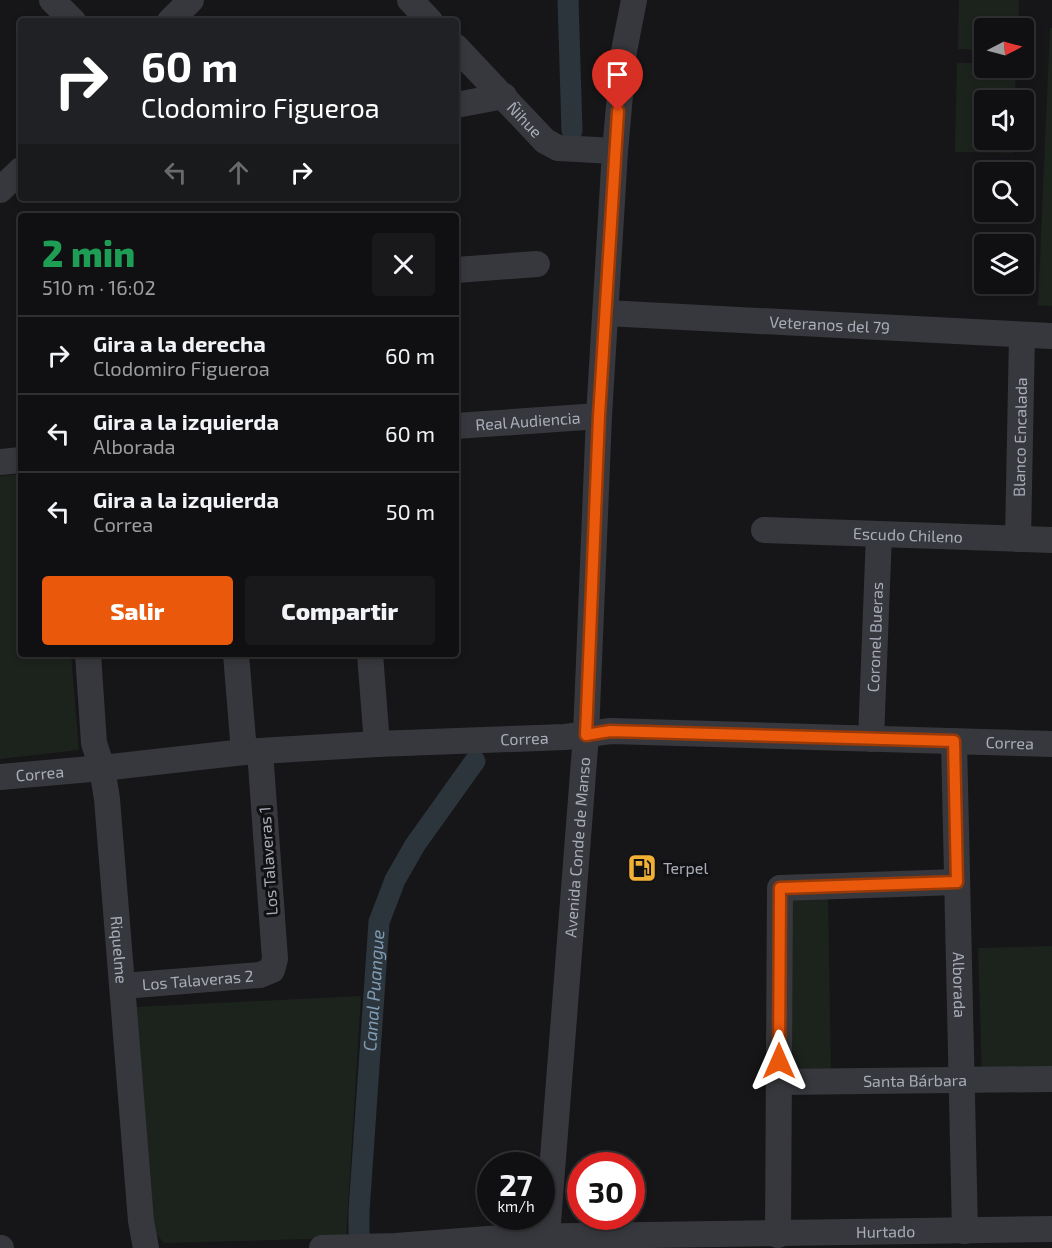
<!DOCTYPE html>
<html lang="es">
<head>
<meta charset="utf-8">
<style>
  body { margin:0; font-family:"Exo 2",sans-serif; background:#19191b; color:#f1f3f6; height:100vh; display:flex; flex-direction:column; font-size:22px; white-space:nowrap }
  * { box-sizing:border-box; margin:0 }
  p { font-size:20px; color:#9c9d9f }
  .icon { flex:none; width:33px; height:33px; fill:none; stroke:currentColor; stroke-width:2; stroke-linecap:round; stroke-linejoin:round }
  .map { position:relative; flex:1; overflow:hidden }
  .side { position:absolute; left:18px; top:213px; width:441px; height:444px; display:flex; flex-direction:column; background:#101012; border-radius:6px; box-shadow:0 3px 9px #0003,0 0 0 2px #303032 }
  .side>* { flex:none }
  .hud { position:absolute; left:18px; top:18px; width:441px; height:183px; border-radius:6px; box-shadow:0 3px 9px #0003,0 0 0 2px #303032; background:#202124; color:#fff; overflow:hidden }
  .needle { width:39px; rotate:84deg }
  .fabs { position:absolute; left:974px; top:18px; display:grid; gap:12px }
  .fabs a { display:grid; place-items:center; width:60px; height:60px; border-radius:6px; background:#101012; box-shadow:0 3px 9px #0003,0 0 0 2px #303032; font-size:30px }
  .speed { position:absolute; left:477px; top:1152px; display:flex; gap:12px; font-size:30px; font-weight:700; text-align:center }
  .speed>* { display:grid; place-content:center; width:78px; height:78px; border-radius:50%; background:#101012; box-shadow:0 3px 9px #0003,0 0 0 2px #303032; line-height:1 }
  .speed small { font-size:15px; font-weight:400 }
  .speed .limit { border:9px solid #d22; background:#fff; color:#111 }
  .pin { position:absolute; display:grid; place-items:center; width:51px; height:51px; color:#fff; margin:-62px -26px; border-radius:50% 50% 50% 0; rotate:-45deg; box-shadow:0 0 6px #0007 }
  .pin .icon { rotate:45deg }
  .me { position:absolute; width:66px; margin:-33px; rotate:0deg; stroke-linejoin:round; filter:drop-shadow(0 0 4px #0008) }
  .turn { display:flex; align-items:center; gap:21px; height:126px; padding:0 24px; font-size:27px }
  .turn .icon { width:78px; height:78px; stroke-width:2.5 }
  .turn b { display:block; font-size:42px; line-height:51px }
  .lanes { display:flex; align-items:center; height:57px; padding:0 24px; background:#0003; justify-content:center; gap:30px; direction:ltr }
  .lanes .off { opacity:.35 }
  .round { display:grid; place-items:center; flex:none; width:63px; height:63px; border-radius:6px; background:#19191b }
  .overview { display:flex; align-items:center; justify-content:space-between; height:102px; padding:0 24px }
  h1 { font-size:36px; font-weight:800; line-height:45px; color:#1e9e55 }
  .button { display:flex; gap:12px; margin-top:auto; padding:12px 24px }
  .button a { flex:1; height:69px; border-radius:6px; background:#ea580c; color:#fff; font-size:24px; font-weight:800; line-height:69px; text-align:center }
  .button a+a { background:#19191b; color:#f1f3f6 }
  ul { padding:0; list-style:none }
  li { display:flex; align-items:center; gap:18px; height:78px; padding:0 24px; border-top:2px solid #303032 }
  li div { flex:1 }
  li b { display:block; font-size:22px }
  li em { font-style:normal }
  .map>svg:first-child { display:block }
  .green { fill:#1c231d }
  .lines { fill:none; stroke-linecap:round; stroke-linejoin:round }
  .canal { stroke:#2c353c; stroke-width:21 }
  .minor { stroke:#37383d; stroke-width:26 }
  .route-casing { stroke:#983908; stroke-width:15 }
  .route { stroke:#ea580c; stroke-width:10 }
  .labels { text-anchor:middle; stroke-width:6; stroke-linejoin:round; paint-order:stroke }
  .street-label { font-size:16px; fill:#a8adb8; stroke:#111113 }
  .poi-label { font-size:16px; fill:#a8adb8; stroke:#111113; text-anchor:start }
  .water-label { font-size:18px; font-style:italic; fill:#7f9bb3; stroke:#111113 }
</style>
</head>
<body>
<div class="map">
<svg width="1052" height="1248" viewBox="0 0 1052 1248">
  <rect width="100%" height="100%" fill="#161618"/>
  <path class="green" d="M959,0H1019L1018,28H984V50L958,49Z
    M1050,28H1052V306L1038,305Z
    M957,63H984V68H1016L1015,100H984V140H1014V153L955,152Z
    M21,474V654H71L79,750L0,759V476Z
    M828,899L831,1072L789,1071L785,900Z
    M1052,946V1075L982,1076L978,948Z
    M361,996L346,1238L164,1243L152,1229L135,1007Z"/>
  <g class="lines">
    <g class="canal">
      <path d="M568,0L572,131"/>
      <path id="s1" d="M359,1248V1211L379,922L395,880L415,845L475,761"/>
    </g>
    <g class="minor">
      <path d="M52,0L73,21"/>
      <path d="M410,0L430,21"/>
      <path d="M170,21L191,0"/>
      <path id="s2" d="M456,47L545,141L558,148L615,151"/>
      <path d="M456,105L504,96"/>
      <path d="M0,190L21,170"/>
      <path d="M456,270L537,264"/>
      <path id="s3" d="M606,313L1052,336"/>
      <path id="s4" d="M456,426L599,416"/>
      <path d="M0,462L21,460"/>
      <path id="s5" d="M764,530L1052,540"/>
      <path id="s6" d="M1018,539L1022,335"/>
      <path id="s7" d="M88,654L94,743L102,768L107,799L141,1221L146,1248"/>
      <path d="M236,654L244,752"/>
      <path d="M370,654L377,744"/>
      <path id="s8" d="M871,739L879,534"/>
      <path id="s9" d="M954,741L965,1231"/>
      <path id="s10" d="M0,777L102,768L244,752L377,744L565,737L611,731L1052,744"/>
      <path id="s11" d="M123,986L260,975L272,970L275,959L260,751"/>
      <path id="s12" d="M779,1082L1052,1079"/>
      <path d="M778,1235L780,888L957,882"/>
      <path d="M0,1248H1"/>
      <path id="s13" d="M322,1248L396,1246L515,1237L1052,1229"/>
      <path id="s14" d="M546,1248L586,735L599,416L615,151L624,51L634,0"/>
    </g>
  </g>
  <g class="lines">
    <g class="route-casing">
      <path id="route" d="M618,111L599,416L586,735L610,731L954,741L957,882L780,888L779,1061"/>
    </g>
    <use href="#route" class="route"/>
  </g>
  <defs>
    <g id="fuel-square" transform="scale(1.5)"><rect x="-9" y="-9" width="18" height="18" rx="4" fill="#f2b134" stroke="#111113"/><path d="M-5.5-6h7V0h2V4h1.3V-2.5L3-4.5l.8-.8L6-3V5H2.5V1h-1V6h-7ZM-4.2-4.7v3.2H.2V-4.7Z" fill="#111"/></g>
  </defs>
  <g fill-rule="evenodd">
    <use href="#fuel-square" x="642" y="868"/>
  </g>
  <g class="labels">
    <g class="street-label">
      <text dy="6" stroke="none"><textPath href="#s2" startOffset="100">Ñihue</textPath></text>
      <text dy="6" stroke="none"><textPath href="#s3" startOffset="224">Veteranos del 79</textPath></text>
      <text dy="6" stroke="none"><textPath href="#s4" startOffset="72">Real Audiencia</textPath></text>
      <text dy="6" stroke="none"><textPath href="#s6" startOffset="102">Blanco Encalada</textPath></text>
      <text dy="6" stroke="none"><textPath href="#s5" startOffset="144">Escudo Chileno</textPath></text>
      <text dy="6" stroke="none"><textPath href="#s8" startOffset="102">Coronel Bueras</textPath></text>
      <text dy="6" stroke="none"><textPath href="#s10" startOffset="526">Correa</textPath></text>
      <text dy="6" stroke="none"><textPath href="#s10" startOffset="1012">Correa</textPath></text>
      <text dy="6" stroke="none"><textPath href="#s10" startOffset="40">Correa</textPath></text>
      <text dy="6" stroke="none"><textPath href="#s14" startOffset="402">Avenida Conde de Manso</textPath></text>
      <text transform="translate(268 861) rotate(-94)" y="6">Los Talaveras 1</text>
      <text dy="6" stroke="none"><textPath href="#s7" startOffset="298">Riquelme</textPath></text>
      <text dy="6" stroke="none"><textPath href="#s11" startOffset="75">Los Talaveras 2</textPath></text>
      <text dy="6" stroke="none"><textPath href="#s9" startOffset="244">Alborada</textPath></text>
      <text dy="6" stroke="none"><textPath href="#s12" startOffset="136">Santa Bárbara</textPath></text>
      <text dy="6" stroke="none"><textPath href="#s13" startOffset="564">Hurtado</textPath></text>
    </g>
    <g class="poi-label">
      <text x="663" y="874">Terpel</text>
    </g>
    <g class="water-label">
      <text dy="6" stroke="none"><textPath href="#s1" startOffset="258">Canal Puangue</textPath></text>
    </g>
  </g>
</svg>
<div class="fabs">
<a><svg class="needle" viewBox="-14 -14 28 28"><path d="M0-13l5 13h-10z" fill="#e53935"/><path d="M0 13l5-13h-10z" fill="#9c9d9f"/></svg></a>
<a><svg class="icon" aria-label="sound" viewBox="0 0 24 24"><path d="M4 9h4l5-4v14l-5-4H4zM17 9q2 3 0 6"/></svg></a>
<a><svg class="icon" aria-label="search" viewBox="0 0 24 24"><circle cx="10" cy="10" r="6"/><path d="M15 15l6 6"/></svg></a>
<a><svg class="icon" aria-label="layers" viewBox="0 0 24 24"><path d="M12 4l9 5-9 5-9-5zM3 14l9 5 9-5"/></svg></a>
</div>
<div class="speed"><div>27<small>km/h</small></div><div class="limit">30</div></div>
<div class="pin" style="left:618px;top:111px;background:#d93025"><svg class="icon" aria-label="arrive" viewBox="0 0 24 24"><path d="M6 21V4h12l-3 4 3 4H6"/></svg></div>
<svg class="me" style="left:779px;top:1061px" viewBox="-20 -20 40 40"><path d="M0-17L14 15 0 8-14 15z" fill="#ea580c" stroke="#fff" stroke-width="4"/></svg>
<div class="hud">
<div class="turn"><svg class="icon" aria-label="right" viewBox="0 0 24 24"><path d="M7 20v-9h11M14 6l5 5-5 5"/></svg><div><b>60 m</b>Clodomiro Figueroa</div></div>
<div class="lanes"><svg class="icon off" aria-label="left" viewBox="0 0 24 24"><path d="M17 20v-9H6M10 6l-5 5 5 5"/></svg><svg class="icon off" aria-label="ahead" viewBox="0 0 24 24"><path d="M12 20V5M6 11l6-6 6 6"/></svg><svg class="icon" aria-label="right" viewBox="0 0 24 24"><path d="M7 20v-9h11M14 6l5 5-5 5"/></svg></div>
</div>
<section class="side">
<div class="overview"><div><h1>2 min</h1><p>510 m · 16:02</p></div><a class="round"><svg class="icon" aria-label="close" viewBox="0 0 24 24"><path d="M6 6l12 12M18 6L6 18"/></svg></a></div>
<ul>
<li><svg class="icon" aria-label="right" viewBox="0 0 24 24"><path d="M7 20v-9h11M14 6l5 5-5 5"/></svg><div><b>Gira a la derecha</b><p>Clodomiro Figueroa</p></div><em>60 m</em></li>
<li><svg class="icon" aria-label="left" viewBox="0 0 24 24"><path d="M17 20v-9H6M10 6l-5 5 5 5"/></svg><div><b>Gira a la izquierda</b><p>Alborada</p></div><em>60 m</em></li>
<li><svg class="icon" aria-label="left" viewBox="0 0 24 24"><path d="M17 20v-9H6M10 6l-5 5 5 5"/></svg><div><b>Gira a la izquierda</b><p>Correa</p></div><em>50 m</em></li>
</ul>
<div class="button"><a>Salir</a><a>Compartir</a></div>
</section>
</div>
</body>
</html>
